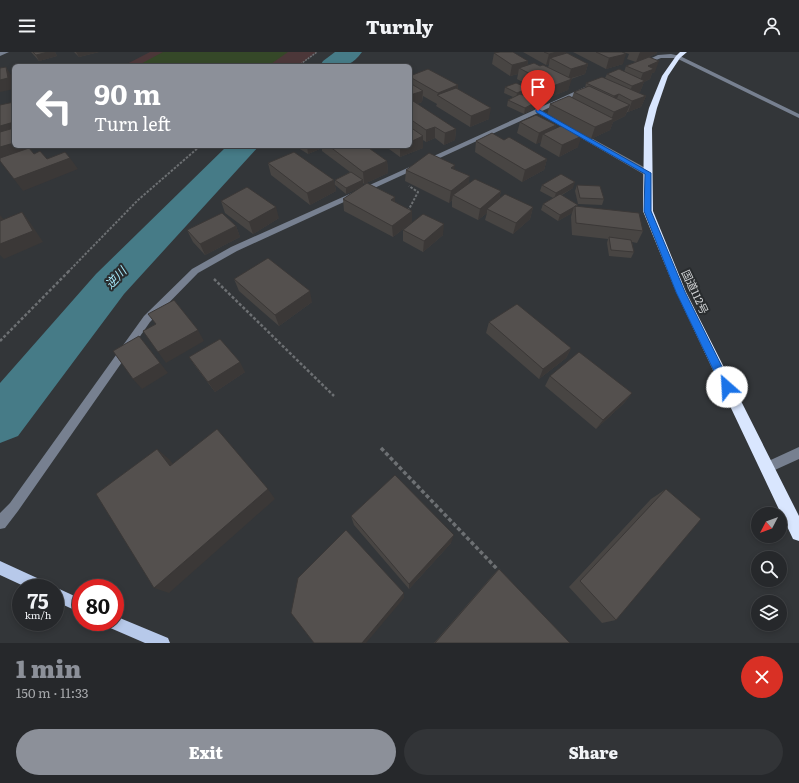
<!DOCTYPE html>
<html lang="en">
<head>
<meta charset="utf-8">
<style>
  body { margin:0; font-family:Literata,"Noto Sans JP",serif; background:#323437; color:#f1f3f6; height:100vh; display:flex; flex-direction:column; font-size:15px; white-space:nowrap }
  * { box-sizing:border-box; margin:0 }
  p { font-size:13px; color:#a4a6a9 }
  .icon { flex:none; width:22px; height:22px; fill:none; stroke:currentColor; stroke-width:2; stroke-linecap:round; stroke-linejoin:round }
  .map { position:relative; height:591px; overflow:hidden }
  .drawer { display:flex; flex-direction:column; background:#26282b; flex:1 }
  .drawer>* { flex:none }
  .guide { position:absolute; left:12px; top:12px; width:400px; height:84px; border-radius:6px; box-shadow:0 2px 6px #0003,0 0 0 1px #424447; background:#8c9099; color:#fff; overflow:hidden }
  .needle { width:26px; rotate:229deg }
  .tools { position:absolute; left:751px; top:455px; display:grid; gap:8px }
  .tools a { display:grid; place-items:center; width:36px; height:36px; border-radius:50%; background:#26282b; box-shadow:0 2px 6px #0003,0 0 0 1px #424447; font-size:20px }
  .speed { position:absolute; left:12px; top:527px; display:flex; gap:8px; font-size:20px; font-weight:700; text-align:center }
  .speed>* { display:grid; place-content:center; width:52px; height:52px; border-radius:50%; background:#26282b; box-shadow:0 2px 6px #0003,0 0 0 1px #424447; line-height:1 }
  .speed small { font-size:10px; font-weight:400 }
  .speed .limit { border:6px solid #d22; background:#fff; color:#111 }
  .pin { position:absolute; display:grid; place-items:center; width:34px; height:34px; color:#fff; margin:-41px -17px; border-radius:50% 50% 50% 0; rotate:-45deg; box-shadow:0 0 4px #0007 }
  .pin .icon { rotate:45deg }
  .me { position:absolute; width:44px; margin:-22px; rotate:334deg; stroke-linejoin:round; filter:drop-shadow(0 0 3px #0008) }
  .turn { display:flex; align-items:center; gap:14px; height:84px; padding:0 16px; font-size:18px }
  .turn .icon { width:52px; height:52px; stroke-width:2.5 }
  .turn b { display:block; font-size:28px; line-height:34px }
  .round { display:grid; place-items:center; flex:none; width:42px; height:42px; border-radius:21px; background:#323437 }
  .summary { display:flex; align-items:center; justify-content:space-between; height:68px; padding:0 16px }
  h1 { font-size:24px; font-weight:800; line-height:30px; color:#8c9099 }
  .button { display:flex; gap:8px; margin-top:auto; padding:8px 16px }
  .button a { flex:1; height:46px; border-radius:24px; background:#8c9099; color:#fff; font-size:16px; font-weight:800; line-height:46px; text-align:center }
  .button a+a { background:#323437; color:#f1f3f6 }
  header { display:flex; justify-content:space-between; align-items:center; height:52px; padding:0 16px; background:#26282b; font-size:18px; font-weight:800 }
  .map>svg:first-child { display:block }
  .education { fill:#4c3739 }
  .green { fill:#354828 }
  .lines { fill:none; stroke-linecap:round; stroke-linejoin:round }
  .river { fill:#467b87; fill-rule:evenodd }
  .path-far3 { stroke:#6d7073; stroke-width:1.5; stroke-dasharray:2 1; stroke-linecap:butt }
  .path-far2 { stroke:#6d7073; stroke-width:2; stroke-dasharray:2.5 1.5; stroke-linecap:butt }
  .path-far1 { stroke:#6d7073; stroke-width:2.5; stroke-dasharray:3 2; stroke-linecap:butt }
  .path { stroke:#6d7073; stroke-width:3.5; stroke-dasharray:4 2.5; stroke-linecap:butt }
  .minor { fill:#778090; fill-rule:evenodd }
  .major { fill:#b7c9ea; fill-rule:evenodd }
  .highway { fill:#d9e6fe; fill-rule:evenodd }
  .wall { fill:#484543 }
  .shaded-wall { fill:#3b3837 }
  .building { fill:#54504e; stroke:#3b3837 }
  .route { fill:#1a73e8; stroke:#114b97 }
  .labels { text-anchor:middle; stroke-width:4; stroke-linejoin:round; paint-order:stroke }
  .street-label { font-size:11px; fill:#d1d3d5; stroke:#292c2e }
  .water-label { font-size:12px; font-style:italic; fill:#a5e8f9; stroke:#292c2e }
</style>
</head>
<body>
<header><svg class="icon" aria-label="menu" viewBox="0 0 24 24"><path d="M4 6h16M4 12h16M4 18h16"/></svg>Turnly<svg class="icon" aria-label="person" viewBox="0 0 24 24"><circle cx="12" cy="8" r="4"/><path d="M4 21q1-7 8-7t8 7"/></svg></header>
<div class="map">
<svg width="799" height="591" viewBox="0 0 799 591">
  <rect width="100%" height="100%" fill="#333639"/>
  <path class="education" d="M150,0H317L298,14H123Z"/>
  <path class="green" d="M163,0H288L268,14H137Z"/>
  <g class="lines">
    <path class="river" d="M335,0H362C349,18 339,14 320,14L323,9Z
      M227,94H259L124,242L18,384L0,391V331L96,222Z"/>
    <path class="path-far3" d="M298,14L317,0
      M198,96L200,94"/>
    <path class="path-far2" d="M408,159L418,140L409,134
      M68,220L138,148L199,95"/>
    <path class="path-far1" d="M214,227L334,344
      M0,289L69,219"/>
    <path class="path" d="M381,396L499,519"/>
    <path class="minor" d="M0,0H9L0,4Z
      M671,2L680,4L799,62V66L676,6H661L644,13L639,12L658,3Z
      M585,35L588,37L587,38L542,59L651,119V123H645L538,61L237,199L198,221L150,270L18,459L5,476L0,477V461L10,451L144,264L192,217L231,195L392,123Z
      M799,395V407L766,422L762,420L760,416L762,412Z"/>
    <path class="major" d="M0,509L48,531L50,536H28L0,523Z
      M55,535L81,547V561L55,549V536H53Z
      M115,564L168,586L170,591H145L108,575L106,570H115Z"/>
    <path class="highway" d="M680,0H687L680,6L668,24L657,56L652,76L653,159L686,240L799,464V489L793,487L676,240L643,159L644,76L649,56L662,24L676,4Z"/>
  </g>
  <path class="wall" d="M31,0H55L57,4L39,9Z
    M74,0H99L79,5Z
    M523,0H566V1L588,12L585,22L571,27L568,38L550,45L517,27L518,22L510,24L492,12L494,1L528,9L527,14H540L548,16L549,12L546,13Z
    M573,0H622L623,12L606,17Z
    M623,0H657L656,2L649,5L655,20L652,21L650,27L644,30L640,40L638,41L646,44L641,55L628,60H627L625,64L613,70L610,78L591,87L547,63L550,52L572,46L574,40L585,36L586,31L605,26L607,22L624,20L626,14L636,10L627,7L629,2Z
    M410,24L458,33V37L489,67L470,75L436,54L437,52L423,44L422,50L417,52L456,77L455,88L444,93L435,86L426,90L423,88V96L400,105L385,94H410Z
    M505,35L527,42L524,43L538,49L536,55L524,62L507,54L508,48L513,45L504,41Z
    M520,70L556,73L555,77L578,95L559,105L540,94L541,90L536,92L517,81Z
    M504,88L547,107L544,118L522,130L475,100L476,89Z
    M295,94H366L387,109L388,121L364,132L363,131V134L395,145V150L412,170L393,185L344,159L343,147L361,135L346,142L335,133V128L350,120L322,99V96L308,102Z
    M268,111L334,128L336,139L310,153L271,123Z
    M454,117L468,132L501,139L499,147L533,155L530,167L513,182L485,168L487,161L478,168L452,155V148L449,151L405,129L406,118Z
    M542,133L573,136L562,143L578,154L643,179L637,191L632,190L634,200L631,206L609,204L607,191L608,187L572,183L571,165L572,161L558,169L541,158L543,152L553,146L540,139Z
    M577,133L604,147L602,153L578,152L575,139Z
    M221,149L279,166L253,182L225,161Z
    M236,174L240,185L205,203L193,190L187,178Z
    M403,178L443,183L423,200L403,189Z
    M234,227L312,250L279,274L239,239Z
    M489,270L571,296L566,306L539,327L486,281Z
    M189,305L245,320L215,340L196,315Z
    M550,324L632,341L624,351L596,377L545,334Z
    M666,437L616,568L602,571L569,535L651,447Z
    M351,464L451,491L409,537L354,473Z
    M499,517L570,591H434L493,523Z"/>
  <path class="shaded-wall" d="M48,0H55L57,4L39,9L36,3Z
    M76,0H99L79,5Z
    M557,0H566L564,8L550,6L549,12L546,13L549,2Z
    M640,0H657L656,2L636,10Z
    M626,2L623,12L606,17L609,6Z
    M528,9L526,19L519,16L518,22L510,24L512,13Z
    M659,9L655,20L652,21L650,27L644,30L640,40L628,45L632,34L639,31L643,21L648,14Z
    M588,12L585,22L568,27L571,17Z
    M6,15L13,26L14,37L0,40V28Z
    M572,27L568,38L550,45L553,34Z
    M458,33L457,44L438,43V41Z
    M528,36L527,42L516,47L517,41Z
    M423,39L422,50L410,54V43Z
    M619,42L614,53L609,55L614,44Z
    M646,44L641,55L628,60L632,49Z
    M538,49L536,55L524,62L525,56Z
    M630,53L625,64L613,70L610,78L591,87L595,75L611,68L614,60Z
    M491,56L489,67L470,75L471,64Z
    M14,70V83L0,87V74Z
    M556,73L553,84L543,82L541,90L536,92L539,81Z
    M435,75V86L426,90V78Z
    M456,77L455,88L444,93L445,81Z
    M423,84V96L400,105V94H410V90Z
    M582,84L578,95L559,105L562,93Z
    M14,91V94H25L28,101L2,109L0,106V95Z
    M307,94H321L322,96L308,102Z
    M70,106L78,117L23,139L14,127Z
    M547,107L544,118L522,130L525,118Z
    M387,109L388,121L364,132L363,120Z
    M455,113L453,124L451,116Z
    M470,124L468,136L453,143L452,148L449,151L451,139Z
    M334,128L336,139L310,153L307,141Z
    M363,128V134L346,142V136Z
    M575,130L573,136L554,147L556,141Z
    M501,139L498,151L487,157V161L478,168L480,157Z
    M395,145V157L391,148Z
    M276,155L279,166L253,182L249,170Z
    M533,155L530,167L513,182L516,171Z
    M574,155L572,161L558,169L560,163Z
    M412,159V170L393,185L392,174Z
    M22,160L31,172L43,190L4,207L0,203V192Z
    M0,163L5,169L0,171Z
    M444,172L443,183L423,200L424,189Z
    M236,174L240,185L205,203L200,192Z
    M310,239L312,250L279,274L275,263Z
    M198,278L204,289L166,311L158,300Z
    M139,284L168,321L142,337L133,327Z
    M571,296L566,306L539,327L543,317Z
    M240,310L245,320L215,340L208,330Z
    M632,341L624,351L596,377L603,368Z
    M157,397L170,408L182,425L170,414Z
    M268,437L275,447L169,541L154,536Z
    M454,483L451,491L409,537V532Z
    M404,541V546L366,591H362Z"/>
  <path class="building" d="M33,0H48L36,3Z
    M500,0H513L528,9L512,13L494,1Z
    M544,0H557L549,2Z
    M596,0H622L626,2L609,6Z
    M567,1L588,12L571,17L550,6Z
    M649,5L659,9L648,14L654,17L643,21L626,14Z
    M534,11L540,14L543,13L572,27L553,34L519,16Z
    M6,15L8,26L0,28V16Z
    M428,17L458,33L438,41L410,25V24Z
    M619,17L645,29L632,34L607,22Z
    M602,25L646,44L632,49L619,42L614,44L586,31Z
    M410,31L423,39L410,43Z
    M516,31L528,36L517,41L505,35Z
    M589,34L630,53L614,60L574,40Z
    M456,36L491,56L471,64L437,43Z
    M520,42L538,49L525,56L508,48Z
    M569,44L614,67L595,75L550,52Z
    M410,47L456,77L445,81L435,75L426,78L410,67Z
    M14,50V70L0,74V53Z
    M536,63L556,73L539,81L520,70Z
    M563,73L582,84L562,93L543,82Z
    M410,75L423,84L410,90Z
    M14,76V91L0,95V80Z
    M492,81L504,88L509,85L547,107L525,118L476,89Z
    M329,94H366L387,109L363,120Z
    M29,96L34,102L40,99L47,107L65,100L70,106L14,127L0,109V106Z
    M294,100L334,128L307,141L268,111Z
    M429,101L455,113L451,116L470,124L451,139L406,118Z
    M351,120L363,128L346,136L335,128Z
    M561,122L575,130L556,141L542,133Z
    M475,127L501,139L480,157L453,143Z
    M367,131L395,145L391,148L412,159L392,174L343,147Z
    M577,133L600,134L604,147L580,146Z
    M247,135L276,155L249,170L221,149Z
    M505,142L533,155L516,171L487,157Z
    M560,142L578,153L577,154H575L574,155L560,163L543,152Z
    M575,154L639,161L643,179L576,171Z
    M22,160L33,179L0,192V169Z
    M222,161L236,174L200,192L187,178Z
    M423,162L444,172L424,189L403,178Z
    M609,185L631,188L634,200L611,198Z
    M268,206L310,239L275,263L234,227Z
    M174,248L198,278L158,300L143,279L156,272L148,262Z
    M517,252L571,296L543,317L489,270Z
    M139,284L160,311L133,327L113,299Z
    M220,287L240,310L208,330L189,305Z
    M579,300L632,341L603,368L550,324Z
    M217,377L268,437L154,536L96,442L157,397L170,414Z
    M395,423L454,483L409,532L351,464Z
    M666,437L701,467L616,568L580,529Z
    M346,478L404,541L362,591H314L291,561L298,526Z
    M499,517L570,591H435Z"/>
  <path class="route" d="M538,57L651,121V159L685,240L732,335L730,338L727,339L723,338L676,240L644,159L645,122L536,60V58Z"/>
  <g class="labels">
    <g class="street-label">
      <text transform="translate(695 240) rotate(65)" y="4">国道112号</text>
    </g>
    <g class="water-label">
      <text transform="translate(116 226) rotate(-47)" y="4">逆川</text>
    </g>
  </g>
</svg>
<div class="tools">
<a><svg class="needle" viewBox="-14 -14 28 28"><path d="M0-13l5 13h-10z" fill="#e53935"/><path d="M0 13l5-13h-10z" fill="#a4a6a9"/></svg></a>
<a><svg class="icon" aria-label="search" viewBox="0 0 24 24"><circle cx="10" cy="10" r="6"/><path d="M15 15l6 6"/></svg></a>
<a><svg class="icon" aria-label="layers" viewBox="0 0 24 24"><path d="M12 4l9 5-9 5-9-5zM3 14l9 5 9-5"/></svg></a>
</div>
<div class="speed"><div>75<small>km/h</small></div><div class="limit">80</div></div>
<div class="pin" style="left:538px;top:59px;background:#d93025"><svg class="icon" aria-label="arrive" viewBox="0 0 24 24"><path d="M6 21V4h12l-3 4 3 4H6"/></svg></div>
<svg class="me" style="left:727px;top:335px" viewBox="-20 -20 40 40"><circle r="19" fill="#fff"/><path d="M0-13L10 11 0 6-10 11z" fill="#1a73e8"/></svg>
<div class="guide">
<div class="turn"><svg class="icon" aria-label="left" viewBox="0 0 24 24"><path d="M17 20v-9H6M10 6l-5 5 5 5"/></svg><div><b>90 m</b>Turn left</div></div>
</div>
</div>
<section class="drawer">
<div class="summary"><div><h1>1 min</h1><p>150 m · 11:33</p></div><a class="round" style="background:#d93025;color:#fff"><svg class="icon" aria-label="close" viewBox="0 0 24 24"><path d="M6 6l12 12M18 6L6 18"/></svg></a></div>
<div class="button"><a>Exit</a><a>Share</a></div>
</section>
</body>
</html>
